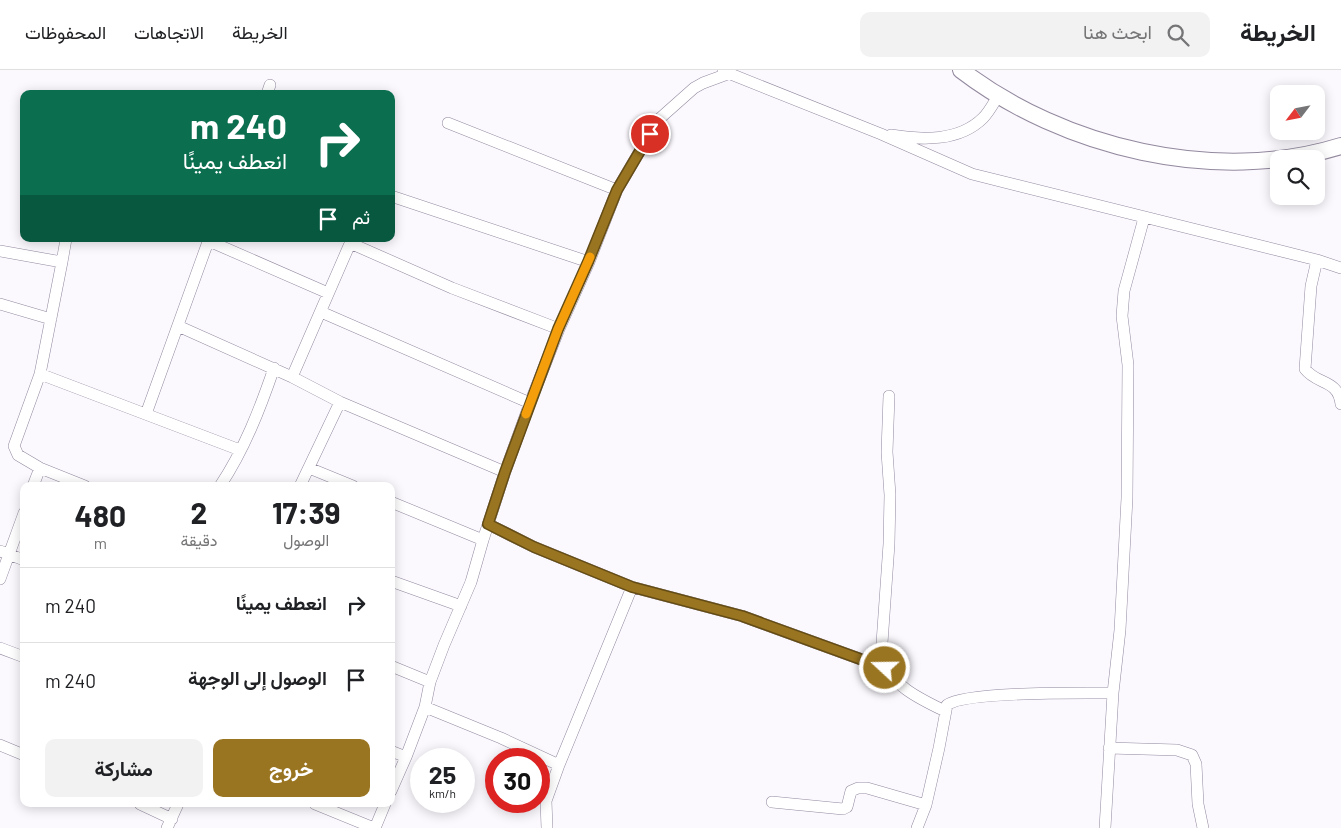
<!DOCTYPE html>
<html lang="ar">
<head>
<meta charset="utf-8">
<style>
  body { margin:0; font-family:Barlow,Vazirmatn,sans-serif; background:#f2f2f2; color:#202124; direction:rtl; height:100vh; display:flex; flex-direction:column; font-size:19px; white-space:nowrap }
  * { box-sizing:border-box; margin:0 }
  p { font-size:16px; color:#757577 }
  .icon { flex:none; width:28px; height:28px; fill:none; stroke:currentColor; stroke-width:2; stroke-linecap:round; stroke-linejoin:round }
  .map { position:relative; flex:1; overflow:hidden; direction:ltr }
  .side { position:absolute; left:20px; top:412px; width:375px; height:325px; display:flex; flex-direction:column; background:#fff; border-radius:10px; box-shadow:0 2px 12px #0003; direction:rtl }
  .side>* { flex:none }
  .hud { position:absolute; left:20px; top:20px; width:375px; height:152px; border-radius:10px; box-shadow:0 2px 12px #0003; direction:rtl; background:#0b6e4f; color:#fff; overflow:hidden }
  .needle { width:32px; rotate:238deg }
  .controls { position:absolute; left:1270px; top:15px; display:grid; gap:10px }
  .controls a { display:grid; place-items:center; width:55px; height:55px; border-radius:10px; background:#fff; box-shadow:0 2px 12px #0003; font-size:25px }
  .speed { position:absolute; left:410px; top:678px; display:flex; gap:10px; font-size:25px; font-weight:700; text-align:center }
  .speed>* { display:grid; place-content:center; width:65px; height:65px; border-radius:50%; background:#fff; box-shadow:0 2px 12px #0003; line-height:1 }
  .speed small { font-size:12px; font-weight:400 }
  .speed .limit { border:8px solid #d22; background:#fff; color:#111 }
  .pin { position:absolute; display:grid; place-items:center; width:42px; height:42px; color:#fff; margin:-21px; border:2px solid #fff; border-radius:50%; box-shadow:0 1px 5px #0007 }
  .me { position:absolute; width:55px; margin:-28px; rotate:291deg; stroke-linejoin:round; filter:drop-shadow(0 0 4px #0008) }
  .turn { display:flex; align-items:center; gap:18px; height:105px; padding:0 25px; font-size:22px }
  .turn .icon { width:65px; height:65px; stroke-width:2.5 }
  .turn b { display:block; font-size:35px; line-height:42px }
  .then { display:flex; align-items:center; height:48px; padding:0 25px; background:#0003; gap:10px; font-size:19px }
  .eta { display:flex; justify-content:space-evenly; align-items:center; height:85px; text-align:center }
  .eta b { font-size:30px; font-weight:700; line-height:35px }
  .action { display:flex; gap:10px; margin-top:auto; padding:10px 25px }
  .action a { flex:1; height:58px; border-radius:10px; background:#9a7521; color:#fff; font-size:20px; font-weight:700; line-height:58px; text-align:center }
  .action a+a { background:#f2f2f2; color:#202124 }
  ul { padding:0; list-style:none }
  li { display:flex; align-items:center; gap:15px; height:75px; padding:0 25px; border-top:1px solid #e0e0e0 }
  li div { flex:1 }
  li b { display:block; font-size:19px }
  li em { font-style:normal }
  header { display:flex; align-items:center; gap:30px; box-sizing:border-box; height:70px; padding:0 25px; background:#fff; border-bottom:1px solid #e0e0e0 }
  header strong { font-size:24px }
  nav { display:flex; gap:28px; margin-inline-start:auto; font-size:18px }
  .search { width:350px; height:45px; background:#f2f2f2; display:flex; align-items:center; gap:12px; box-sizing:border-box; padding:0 18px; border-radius:10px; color:#757577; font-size:19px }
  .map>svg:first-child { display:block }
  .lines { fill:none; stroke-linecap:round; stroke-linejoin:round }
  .street-casing { stroke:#93899f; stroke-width:12 }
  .secondary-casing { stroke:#93899f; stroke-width:18 }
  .street { stroke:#fff; stroke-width:11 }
  .secondary { stroke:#fff; stroke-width:16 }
  .route-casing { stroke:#644c15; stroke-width:12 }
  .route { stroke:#9a7521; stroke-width:9 }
  .slow { stroke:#f59e0b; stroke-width:9 }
</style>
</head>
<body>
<header>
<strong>الخريطة</strong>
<div class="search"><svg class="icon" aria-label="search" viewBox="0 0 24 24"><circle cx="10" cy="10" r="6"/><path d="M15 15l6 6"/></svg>ابحث هنا</div>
<nav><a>الخريطة</a><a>الاتجاهات</a><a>المحفوظات</a></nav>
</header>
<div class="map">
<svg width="1341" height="758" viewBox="0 0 1341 758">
  <rect width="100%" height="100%" fill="#fbf9fe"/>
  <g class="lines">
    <g class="street-casing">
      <path id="street" d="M723,1L881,64L972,104L1317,190L1341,198
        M267,24L270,15
        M448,53L617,120
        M891,65C921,70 959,72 983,48C989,42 993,34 998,26
        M391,126L589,192
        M209,171L328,223
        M350,173L452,218L559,259
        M0,181L62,192L40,304L14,376L18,385L40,398L85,416
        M1317,190L1311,216L1305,299C1317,315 1338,309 1341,334
        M62,192L66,169
        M0,234L51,249
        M321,242L530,333
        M178,256L292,307L340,332L505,402
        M40,304L240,380
        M292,307L352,169
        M889,326L887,382L890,425L889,474L881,587C890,615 920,629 945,641
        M146,344L209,169
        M309,398L353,416
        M33,416L40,398
        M220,416C244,380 260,339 274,298
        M300,416L340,332
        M391,432L483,470
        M488,454L534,477L632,517L559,695
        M0,481L24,490
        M0,509L24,443
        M391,511L461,536
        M632,517L742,546L885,598
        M0,578L24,587
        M391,596L430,612
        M425,637L501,668L559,695L546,731L547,758
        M0,675L24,685
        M1109,678L1177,680L1192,685L1196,694L1198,734L1203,758
        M391,681L406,687
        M391,721L406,687L425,637L430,612L444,575L471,512L483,470L505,402L530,333L559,259L589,192L617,120L658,50L694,18L703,13L730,3
        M772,732L843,739L847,737L851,721L858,718H867L926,735
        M140,734L172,749
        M315,734L374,758
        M167,758L178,734
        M375,758L385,734
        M917,758L926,735L939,678L947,635C965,621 1085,623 1113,623
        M1105,758L1113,623L1120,560L1127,428L1128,295L1122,246L1124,221L1144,148"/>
    </g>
    <g class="secondary-casing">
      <path id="secondary" d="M961,0C1063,78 1216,115 1341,76"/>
    </g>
    <use href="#street" class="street"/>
    <use href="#secondary" class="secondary"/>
  </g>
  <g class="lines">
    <g class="route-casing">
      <path id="route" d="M650,64L617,120L588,192L558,259L505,402L488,454L534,477L632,517L742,546L885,598"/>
    </g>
    <use href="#route" class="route"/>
    <path class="slow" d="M526,344L558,259L590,187"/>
  </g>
</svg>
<div class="controls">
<a><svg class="needle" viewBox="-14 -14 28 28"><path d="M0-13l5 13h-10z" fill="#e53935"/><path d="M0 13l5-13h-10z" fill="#757577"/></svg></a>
<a><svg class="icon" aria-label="search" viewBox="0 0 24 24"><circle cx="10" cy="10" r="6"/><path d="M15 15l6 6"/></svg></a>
</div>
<div class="speed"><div>25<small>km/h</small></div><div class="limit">30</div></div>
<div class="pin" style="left:650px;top:64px;background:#d93025"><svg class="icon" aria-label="arrive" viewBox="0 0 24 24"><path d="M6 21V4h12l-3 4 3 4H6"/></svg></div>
<svg class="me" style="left:885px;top:598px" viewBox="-20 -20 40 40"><circle r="17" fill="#9a7521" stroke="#fff" stroke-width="3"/><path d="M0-11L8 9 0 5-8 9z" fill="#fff"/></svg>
<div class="hud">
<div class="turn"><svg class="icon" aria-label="right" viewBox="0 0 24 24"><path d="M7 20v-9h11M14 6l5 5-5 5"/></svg><div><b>240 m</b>انعطف يمينًا</div></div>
<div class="then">ثم<svg class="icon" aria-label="arrive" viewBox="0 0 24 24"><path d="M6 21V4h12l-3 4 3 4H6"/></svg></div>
</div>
<section class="side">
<div class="eta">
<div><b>17:39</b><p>الوصول</p></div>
<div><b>2</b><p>دقيقة</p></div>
<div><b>480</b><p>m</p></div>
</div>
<ul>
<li><svg class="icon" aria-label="right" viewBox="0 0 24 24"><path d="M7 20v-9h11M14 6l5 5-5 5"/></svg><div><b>انعطف يمينًا</b></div><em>240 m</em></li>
<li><svg class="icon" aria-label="arrive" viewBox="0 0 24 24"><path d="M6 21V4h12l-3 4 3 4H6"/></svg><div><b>الوصول إلى الوجهة</b></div><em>240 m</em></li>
</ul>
<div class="action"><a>خروج</a><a>مشاركة</a></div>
</section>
</div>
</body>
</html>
